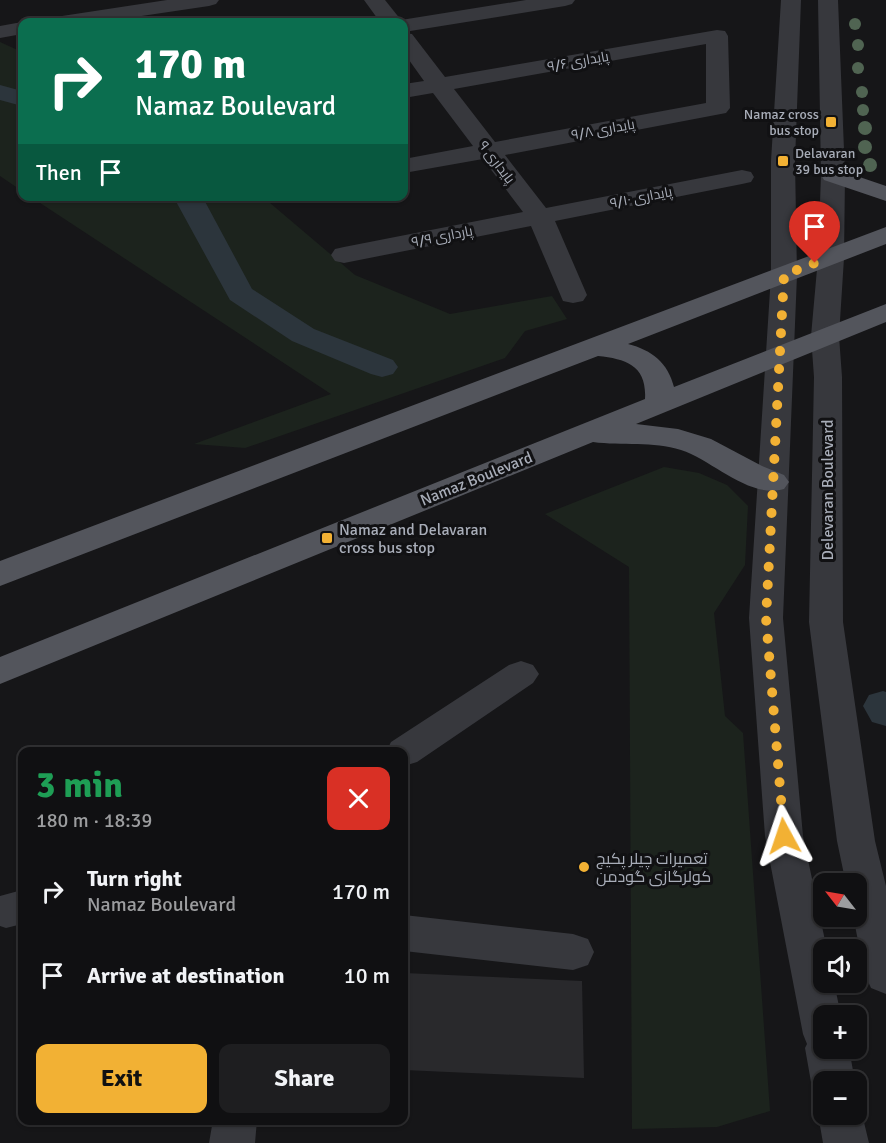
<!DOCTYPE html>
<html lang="en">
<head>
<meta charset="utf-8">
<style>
  body { margin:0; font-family:Signika,Cairo,sans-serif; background:#1e1e20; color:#f1f3f6; height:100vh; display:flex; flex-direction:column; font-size:22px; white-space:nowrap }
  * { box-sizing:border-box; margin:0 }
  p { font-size:20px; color:#9c9d9f }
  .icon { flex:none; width:33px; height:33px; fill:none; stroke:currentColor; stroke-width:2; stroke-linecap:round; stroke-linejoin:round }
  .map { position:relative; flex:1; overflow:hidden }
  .side { position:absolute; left:18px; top:747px; width:390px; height:378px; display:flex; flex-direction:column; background:#101012; border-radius:12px; box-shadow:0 2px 4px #0004,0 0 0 2px #303032 }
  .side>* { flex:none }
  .hud { position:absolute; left:18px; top:18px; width:390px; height:183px; border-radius:12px; box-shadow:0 2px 4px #0004,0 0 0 2px #303032; background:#0b6e4f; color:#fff; overflow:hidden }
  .needle { width:39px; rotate:301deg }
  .buttons { position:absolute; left:813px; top:873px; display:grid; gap:12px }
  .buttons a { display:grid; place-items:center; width:54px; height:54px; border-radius:12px; background:#101012; box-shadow:0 2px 4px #0004,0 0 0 2px #303032; font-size:30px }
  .pin { position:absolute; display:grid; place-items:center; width:51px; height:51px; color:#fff; margin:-62px -26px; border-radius:50% 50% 50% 0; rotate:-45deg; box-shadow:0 0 6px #0007 }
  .pin .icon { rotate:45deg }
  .me { position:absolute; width:66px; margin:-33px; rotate:355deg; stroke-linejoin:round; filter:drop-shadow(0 0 4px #0008) }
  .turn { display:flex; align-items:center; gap:21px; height:126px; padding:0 18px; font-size:27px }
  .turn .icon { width:78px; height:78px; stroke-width:2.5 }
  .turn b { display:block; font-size:42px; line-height:51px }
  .then { display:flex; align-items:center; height:57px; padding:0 18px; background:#0003; gap:12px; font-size:22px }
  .round { display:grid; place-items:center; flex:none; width:63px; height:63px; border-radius:12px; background:#1e1e20 }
  .summary { display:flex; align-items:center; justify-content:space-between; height:102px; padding:0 18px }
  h1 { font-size:36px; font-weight:800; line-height:45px; color:#1e9e55 }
  .button { display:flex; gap:12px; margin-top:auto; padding:12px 18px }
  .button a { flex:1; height:69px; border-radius:12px; background:#f2b134; color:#111; font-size:24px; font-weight:800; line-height:69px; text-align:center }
  .button a+a { background:#1e1e20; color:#f1f3f6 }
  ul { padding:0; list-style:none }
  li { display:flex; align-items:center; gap:18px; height:84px; padding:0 18px }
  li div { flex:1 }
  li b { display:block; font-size:22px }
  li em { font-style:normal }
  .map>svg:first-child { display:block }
  .green { fill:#1c231d }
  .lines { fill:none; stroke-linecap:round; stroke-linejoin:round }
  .canal { fill:#2c353c; fill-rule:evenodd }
  .building { fill:#29292c }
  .minor { fill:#37383d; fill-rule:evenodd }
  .major { fill:#53555c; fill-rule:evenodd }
  .tree { fill:#506452 }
  .route { stroke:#f2b134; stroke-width:10; stroke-dasharray:0 18 }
  .poi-dot { fill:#f2b134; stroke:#111113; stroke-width:2 }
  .labels { text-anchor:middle; stroke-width:6; stroke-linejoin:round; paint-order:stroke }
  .far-street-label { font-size:14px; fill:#a8adb8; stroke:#111113 }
  .far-poi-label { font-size:14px; fill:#a8adb8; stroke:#111113; text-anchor:end }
  .street-label { font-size:16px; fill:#a8adb8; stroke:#111113 }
  .poi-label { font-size:16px; fill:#a8adb8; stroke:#111113; text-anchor:start }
</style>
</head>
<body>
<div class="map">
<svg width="886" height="1143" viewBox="0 0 886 1143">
  <rect width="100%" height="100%" fill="#161618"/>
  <path class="green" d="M0,42L22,52V191L0,176Z
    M31,197H263L355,275L450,314L552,296L567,319L525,331L505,358L245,448L194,444L331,394Z
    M664,467L699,473L727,485L748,506L745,565L714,613L725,716L743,733L770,1111L717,1127L632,1129L629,567L545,514Z"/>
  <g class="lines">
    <path class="canal" d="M0,85L22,91V106L0,100Z
      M173,196H202L252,289L314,329L393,360L398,367L393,374L382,377L371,374L292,341L230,300Z
      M883,691L886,692V726L872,722L863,706L869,695Z"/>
  </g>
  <path class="building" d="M404,973L582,981L584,1078L404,1070Z"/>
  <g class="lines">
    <path class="minor" d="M167,0H219L216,4L209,6L101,22H51L54,17L62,16Z
      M364,0H385L401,20L526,0H575L572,4L565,6L404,32V22H380Z
      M781,0H801L795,161L797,275L783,618L803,836L827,950H824V982H834L841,1016H824V1048H849L855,1082H824V1099L818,1097L811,1082L805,1048L807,1044L803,1034L765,836L749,618L771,275V161Z
      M818,0H838L845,175L844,258L839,336L842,377L843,622L875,841L886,886V994L871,988L865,975L853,916H856V884H846L837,841L809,622L814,377L811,336L818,258L821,175Z
      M22,22H26H22V34L0,38V26Z
      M717,30L725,31L728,36L730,108L726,113L505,155L546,208L742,170L751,172L754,177L751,182L742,184L555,221L587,295L583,301L573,303L563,301L531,226L344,263L335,261L331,255L335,249L344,247L523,212L483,159L404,173V159L473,146L433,93L404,98V84L424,81L404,53V33L412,34L445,77ZM706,44V103L495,142L454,89Z
      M521,661L533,665L539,674L533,683L417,762L404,766V752H386L391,742L509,665Z
      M22,890V924L6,928L0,926V896Z
      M404,915L573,934L588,939L594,952L588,965L573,970L404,951Z
      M824,1101V1114H856V1101L862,1114L869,1143H823L818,1114Z
      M213,1120H257L255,1143H209Z"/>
    <path class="major" d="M833,168L886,186V201L824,180L821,175L824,170Z
      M886,227V244L628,344C652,350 668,363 674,387L886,304V322L636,424L678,429L711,439L762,466L784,475L789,482L784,489C749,499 714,461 681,450C653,441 622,446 593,442L0,684V657L645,399C647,366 627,359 598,356L0,586V561Z"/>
  </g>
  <g class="tree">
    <circle cx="855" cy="24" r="6"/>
    <circle cx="858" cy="45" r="6"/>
    <circle cx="858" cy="68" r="6"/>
    <circle cx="862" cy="92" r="6"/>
    <circle cx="863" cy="110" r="6"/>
    <circle cx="865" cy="128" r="7"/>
    <circle cx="865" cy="147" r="7"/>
    <circle cx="870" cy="165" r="7"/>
  </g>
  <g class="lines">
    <path class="route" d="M784,836L766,618L784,275L815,263"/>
  </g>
  <g class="poi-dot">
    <rect x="825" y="116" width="12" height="12" rx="3"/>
    <rect x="777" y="155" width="12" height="12" rx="3"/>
    <rect x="321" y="532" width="12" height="12" rx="3"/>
    <circle cx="584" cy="867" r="6"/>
  </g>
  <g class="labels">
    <g class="far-street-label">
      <text transform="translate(578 61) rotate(-10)" y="5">پایداری ۹/۶</text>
      <text transform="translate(603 129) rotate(-10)" y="5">پایداری ۹/۸</text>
      <text transform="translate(497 162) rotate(53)" y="5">پایداری ۹</text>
      <text transform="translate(641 197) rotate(-11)" y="5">پایداری ۹/۱۰</text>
      <text transform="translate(442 236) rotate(-11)" y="5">پارداری ۹/۹</text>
    </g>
    <g class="far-poi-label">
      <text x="819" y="119">Namaz cross<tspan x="819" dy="16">bus stop</tspan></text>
      <text x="795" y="158" text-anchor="start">Delavaran<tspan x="795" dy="16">39 bus stop</tspan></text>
    </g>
    <g class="street-label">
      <text transform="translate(476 478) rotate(-22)" y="6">Namaz Boulevard</text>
      <text transform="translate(827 490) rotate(-90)" y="6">Delevaran Boulevard</text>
    </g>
    <g class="poi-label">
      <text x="339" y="535">Namaz and Delavaran<tspan x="339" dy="18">cross bus stop</tspan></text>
      <text x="596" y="864">تعمیرات چیلر پکیج<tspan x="596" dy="18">کولرگازی گودمن</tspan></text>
    </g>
  </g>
</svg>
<div class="buttons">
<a><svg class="needle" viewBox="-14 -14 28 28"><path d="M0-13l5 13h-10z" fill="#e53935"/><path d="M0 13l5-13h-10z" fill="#9c9d9f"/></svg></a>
<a><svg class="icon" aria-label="sound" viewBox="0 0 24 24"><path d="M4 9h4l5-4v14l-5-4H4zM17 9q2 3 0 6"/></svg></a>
<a>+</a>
<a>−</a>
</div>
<div class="pin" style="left:815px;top:263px;background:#d93025"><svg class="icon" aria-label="arrive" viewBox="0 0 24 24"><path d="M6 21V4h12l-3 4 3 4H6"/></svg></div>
<svg class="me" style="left:784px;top:836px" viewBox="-20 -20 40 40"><path d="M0-17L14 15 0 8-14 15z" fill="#f2b134" stroke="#fff" stroke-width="4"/></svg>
<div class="hud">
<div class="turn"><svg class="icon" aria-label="right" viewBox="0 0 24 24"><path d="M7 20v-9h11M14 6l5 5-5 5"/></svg><div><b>170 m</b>Namaz Boulevard</div></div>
<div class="then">Then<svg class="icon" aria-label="arrive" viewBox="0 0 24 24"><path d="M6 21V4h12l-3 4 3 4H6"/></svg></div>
</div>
<section class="side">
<div class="summary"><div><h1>3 min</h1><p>180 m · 18:39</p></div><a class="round" style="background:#d93025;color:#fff"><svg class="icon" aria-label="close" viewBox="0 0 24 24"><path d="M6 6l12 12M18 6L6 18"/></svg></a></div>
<ul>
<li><svg class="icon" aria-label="right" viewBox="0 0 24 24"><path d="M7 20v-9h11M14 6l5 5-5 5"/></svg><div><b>Turn right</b><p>Namaz Boulevard</p></div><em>170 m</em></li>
<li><svg class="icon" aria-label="arrive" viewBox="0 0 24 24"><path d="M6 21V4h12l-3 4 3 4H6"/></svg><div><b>Arrive at destination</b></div><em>10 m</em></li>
</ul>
<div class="button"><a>Exit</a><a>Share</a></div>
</section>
</div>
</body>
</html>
